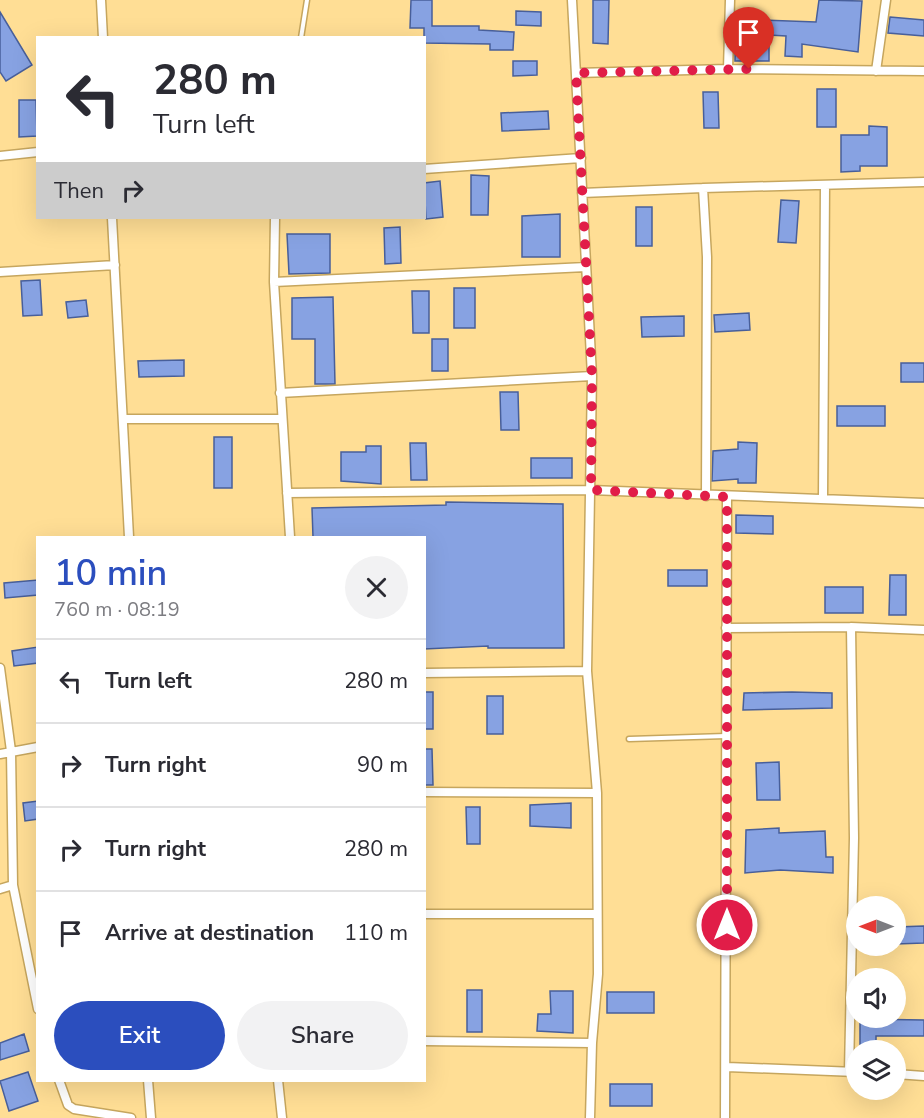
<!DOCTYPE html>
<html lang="en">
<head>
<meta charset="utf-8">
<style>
  body { margin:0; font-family:"Nunito Sans",sans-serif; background:#f2f2f3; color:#2b2b33; height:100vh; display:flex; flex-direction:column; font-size:22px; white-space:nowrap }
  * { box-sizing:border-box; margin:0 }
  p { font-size:20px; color:#7c7c81 }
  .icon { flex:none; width:33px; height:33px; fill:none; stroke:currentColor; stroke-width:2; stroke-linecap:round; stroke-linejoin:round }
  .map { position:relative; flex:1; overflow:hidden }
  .side { position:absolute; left:36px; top:536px; width:390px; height:546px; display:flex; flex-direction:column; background:#fff; border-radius:0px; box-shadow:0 6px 24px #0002 }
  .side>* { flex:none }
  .top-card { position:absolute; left:36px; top:36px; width:390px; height:183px; border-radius:0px; box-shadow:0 6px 24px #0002; background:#fff; color:#2b2b33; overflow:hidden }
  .needle { width:39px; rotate:270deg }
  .buttons { position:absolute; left:846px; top:896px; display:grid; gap:12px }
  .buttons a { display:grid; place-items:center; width:60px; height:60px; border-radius:50%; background:#fff; box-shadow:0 6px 24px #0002; font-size:30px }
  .pin { position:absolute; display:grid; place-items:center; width:51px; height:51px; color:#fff; margin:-62px -26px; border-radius:50% 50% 50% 0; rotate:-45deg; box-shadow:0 0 6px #0007 }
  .pin .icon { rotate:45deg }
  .me { position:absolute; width:66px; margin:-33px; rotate:0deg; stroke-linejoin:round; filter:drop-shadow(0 0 4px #0008) }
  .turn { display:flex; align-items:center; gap:21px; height:126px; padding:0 18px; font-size:27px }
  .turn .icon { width:78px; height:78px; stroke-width:2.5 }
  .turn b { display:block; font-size:42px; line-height:51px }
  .then { display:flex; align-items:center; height:57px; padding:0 18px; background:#0003; gap:12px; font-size:22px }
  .round { display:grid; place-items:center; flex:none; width:63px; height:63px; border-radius:32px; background:#f2f2f3 }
  .headline { display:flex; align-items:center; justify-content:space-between; height:102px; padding:0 18px }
  h1 { font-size:36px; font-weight:600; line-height:45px; color:#2b4ebe }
  .primary-button { display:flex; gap:12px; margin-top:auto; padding:12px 18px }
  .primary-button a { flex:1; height:69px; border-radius:36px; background:#2b4ebe; color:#fff; font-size:24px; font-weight:600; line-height:69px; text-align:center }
  .primary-button a+a { background:#f2f2f3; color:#2b2b33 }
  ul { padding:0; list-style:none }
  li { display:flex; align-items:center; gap:18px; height:84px; padding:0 18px; border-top:2px solid #e1e1e2 }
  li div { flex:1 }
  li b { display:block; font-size:22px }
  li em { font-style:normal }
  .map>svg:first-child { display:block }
  .building { fill:#87a2e2; stroke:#485f9a; stroke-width:1.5 }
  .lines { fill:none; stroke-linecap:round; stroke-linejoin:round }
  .lane-casing { stroke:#c6a65e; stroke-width:7 }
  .street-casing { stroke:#c6a65e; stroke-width:11 }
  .lane { stroke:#fff; stroke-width:4 }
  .street { stroke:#fff; stroke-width:8 }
  .route { stroke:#e11d48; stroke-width:10; stroke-dasharray:0 18 }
</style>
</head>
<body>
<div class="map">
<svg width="924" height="1118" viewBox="0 0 924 1118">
  <rect width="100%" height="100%" fill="#ffde95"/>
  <path class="building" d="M411,0H432V26H479V30L514,32L513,50H490V44L424,43V28H410Z
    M593,0H609L608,44L593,43Z
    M819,0L862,1L858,52L802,44V57L785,56L786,36L769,35V61H735L736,19L816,22Z
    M516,11L541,12V26L516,25Z
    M0,12L32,65L6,81L0,72Z
    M890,17L924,20V36L888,33Z
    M513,61H537V75L513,76Z
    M817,89H836V127H817Z
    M703,92H718L719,128H704Z
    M19,100H36L37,136L19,137Z
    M548,111L549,129L502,131L501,113Z
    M869,126L887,127V166H860V171L841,172V135H869Z
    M471,175L489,176L488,215H471Z
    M440,181L443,217L426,219L424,183Z
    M781,200L799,201L796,243L778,242Z
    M636,207H652V246H636Z
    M560,214V257H522V216Z
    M400,227L401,263L385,264L384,228Z
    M287,234H330V273L289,274Z
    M40,280L42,315L23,316L21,281Z
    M454,288H475V328H454Z
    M412,291H429V333H413Z
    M333,297L335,384H315V339H292V298Z
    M86,300L88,316L68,318L66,302Z
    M749,313L750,330L715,332L714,315Z
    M684,316V336L642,337L641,317Z
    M432,339H448V371H432Z
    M184,360V376L139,377L138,361Z
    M901,363H924V382H901Z
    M500,392H518L519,430H501Z
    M837,406H885V426H837Z
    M214,437H232V488H214Z
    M738,442L757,443L756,483H738V479L712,481L713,451L738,449Z
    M410,443H426L427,480H411Z
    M366,446H381V484L341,481V452H366Z
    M531,458H572V478H531Z
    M446,502L563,504L564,648H488V646L424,649V537H313L312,508L446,505Z
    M736,515L773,516V534L736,533Z
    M668,570H707V586H668Z
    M890,575H906V615H889Z
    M38,580V595L5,598L4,583Z
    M825,587H863V613H825Z
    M38,647V663L14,666L12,651Z
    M424,692H433V729H424Z
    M792,692L832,693V708L743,710L744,693Z
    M487,696H503V734H487Z
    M424,749H432L433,785H424Z
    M779,762L780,800H757L756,763Z
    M38,801V819L25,821L23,803Z
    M571,803V828L530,826V805Z
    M466,807H480V844H467Z
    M779,828V833L825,831L826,857H833V873L780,870L745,873L746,830Z
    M924,926V943L896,944V927Z
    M467,990H482V1032H467Z
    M550,991H573V1033L537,1031L538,1014H551Z
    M607,992H654V1013H607Z
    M860,1019L924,1020V1036H876V1050H860Z
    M24,1034L29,1051L0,1060V1043Z
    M28,1072L38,1101L9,1111L0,1081Z
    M610,1084H652V1106H610Z"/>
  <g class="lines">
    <g class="lane-casing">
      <path id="lane" d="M301,38L307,0
        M629,739L726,736"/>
    </g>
    <g class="street-casing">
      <path id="street" d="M101,0L103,38
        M572,0L592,376L587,671L597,793L598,974L592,1043L590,1118
        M728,69L730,0
        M876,71L886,0
        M576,73L728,69L924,71
        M0,156L38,152
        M424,169L581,158
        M582,193L703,188
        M112,218L129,537
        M275,218L274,282L290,537
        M0,272L115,265
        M274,282L586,267
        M280,393L592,376
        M125,419H282
        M287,493L591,490L924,503
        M706,496L707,257L703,188L924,182
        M823,498L825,185
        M726,628L851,627L924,630
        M0,668L11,751L13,885L38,1009
        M424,673L587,671
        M0,754L38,747
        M424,792L597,793
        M0,889L13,885
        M424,914H597
        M424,1041L592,1043
        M727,1067L856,1072
        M849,1071L854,838L851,627
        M896,1074L924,1076
        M59,1080L68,1105L74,1109L131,1118
        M148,1080L151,1118
        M278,1080L282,1118
        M725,1118L727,497"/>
    </g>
    <use href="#lane" class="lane"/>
    <use href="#street" class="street"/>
  </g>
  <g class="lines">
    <path class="route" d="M727,925V497L591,490L592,376L576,73L749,69"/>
  </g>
</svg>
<div class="buttons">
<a><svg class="needle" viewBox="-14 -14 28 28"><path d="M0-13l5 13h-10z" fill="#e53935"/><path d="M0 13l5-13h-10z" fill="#7c7c81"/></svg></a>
<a><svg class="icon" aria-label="sound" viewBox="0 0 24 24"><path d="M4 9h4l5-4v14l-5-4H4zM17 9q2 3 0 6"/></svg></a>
<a><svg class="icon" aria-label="layers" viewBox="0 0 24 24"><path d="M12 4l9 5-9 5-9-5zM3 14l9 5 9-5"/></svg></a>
</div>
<div class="pin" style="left:749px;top:69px;background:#d93025"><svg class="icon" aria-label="arrive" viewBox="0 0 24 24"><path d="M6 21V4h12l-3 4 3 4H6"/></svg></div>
<svg class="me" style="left:727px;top:925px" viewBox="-20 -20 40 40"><circle r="17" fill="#e11d48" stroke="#fff" stroke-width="3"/><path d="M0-11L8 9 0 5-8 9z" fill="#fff"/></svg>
<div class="top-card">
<div class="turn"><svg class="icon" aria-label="left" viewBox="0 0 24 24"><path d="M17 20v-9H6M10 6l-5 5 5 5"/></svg><div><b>280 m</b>Turn left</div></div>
<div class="then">Then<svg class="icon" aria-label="right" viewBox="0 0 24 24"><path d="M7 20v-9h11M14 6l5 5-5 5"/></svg></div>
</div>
<section class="side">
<div class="headline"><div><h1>10 min</h1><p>760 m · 08:19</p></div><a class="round"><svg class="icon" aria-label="close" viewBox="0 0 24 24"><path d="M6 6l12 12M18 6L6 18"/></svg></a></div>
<ul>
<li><svg class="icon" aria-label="left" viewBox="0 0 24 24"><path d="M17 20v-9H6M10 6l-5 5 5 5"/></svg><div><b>Turn left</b></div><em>280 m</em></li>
<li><svg class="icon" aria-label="right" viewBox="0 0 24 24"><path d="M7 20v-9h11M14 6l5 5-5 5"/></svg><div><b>Turn right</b></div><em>90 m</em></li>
<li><svg class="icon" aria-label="right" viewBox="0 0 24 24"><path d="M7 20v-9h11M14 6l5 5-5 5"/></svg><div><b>Turn right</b></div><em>280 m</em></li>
<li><svg class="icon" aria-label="arrive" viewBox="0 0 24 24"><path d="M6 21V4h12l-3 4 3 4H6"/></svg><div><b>Arrive at destination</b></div><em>110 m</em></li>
</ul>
<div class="primary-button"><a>Exit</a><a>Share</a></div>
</section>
</div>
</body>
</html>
